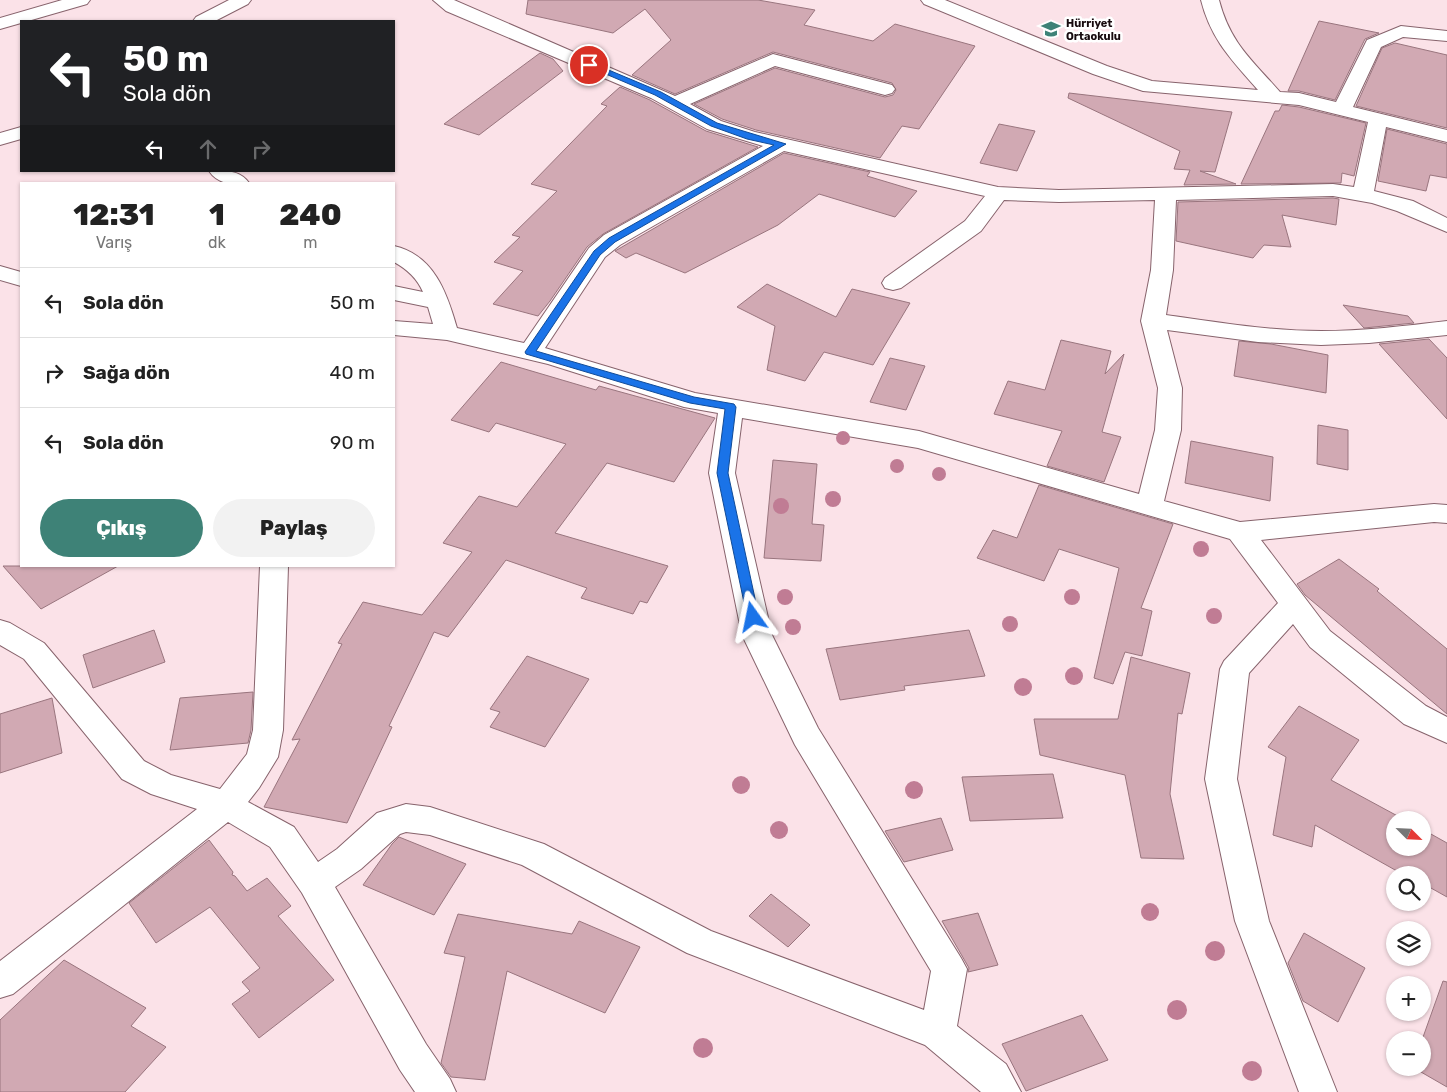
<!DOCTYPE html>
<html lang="tr">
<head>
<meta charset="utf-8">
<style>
  body { margin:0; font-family:Rubik,sans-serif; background:#f2f2f2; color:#222; height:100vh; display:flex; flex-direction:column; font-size:19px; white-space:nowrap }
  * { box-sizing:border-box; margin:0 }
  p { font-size:16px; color:#767676 }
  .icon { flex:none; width:28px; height:28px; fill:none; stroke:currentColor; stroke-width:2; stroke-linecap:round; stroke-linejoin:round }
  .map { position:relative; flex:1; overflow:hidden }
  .details { position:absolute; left:20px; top:182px; width:375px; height:385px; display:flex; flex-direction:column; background:#fff; border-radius:0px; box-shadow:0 1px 4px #0004 }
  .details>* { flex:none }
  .guide { position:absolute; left:20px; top:20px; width:375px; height:152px; border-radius:0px; box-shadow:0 1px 4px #0004; background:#202124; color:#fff; overflow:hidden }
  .needle { width:32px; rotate:114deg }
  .fabs { position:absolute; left:1386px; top:811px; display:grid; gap:10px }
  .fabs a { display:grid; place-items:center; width:45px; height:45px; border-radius:50%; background:#fff; box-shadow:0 1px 4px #0004; font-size:25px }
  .pin { position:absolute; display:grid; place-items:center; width:42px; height:42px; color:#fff; margin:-21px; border:2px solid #fff; border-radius:50%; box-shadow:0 1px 5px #0007 }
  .me { position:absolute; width:55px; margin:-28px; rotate:348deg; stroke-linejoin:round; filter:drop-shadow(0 0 4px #0008) }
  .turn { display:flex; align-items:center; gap:18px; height:105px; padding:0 20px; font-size:22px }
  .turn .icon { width:65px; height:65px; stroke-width:2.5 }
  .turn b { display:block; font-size:35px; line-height:42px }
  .lanes { display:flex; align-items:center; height:48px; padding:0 20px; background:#0003; justify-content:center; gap:25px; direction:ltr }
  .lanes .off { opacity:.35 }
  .eta { display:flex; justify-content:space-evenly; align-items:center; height:85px; text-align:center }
  .eta b { font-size:30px; font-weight:800; line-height:35px }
  .cta { display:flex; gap:10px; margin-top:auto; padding:10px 20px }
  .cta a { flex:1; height:58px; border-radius:30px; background:#3e8277; color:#fff; font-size:20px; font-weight:800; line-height:58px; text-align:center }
  .cta a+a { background:#f2f2f2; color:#222 }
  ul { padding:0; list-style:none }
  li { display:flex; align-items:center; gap:15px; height:70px; padding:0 20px; border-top:1px solid #e0e0e0 }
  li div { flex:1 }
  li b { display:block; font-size:19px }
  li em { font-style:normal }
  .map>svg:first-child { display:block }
  .building { fill:#d1a9b3; stroke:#99757e }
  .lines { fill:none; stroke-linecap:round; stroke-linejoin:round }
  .minor-casing { stroke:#87636c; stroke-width:2 }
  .minor { fill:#fff; fill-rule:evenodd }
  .tree { fill:#c07c94 }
  .route { fill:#1a73e8; stroke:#114b97 }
  .labels { text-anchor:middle; stroke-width:5; stroke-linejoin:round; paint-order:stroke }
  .far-poi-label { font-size:11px; font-weight:bold; fill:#170a0e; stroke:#fff; text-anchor:start }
</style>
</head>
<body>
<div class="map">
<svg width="1447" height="1092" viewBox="0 0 1447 1092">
  <rect width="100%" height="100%" fill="#fbe2e8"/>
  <path class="building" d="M528,0H758L815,10L804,25L873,41L895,24L975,46L919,129L902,126L880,158L756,130L722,119L694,104L775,68L885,97L893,95L896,90L892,83L773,52L675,94L632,75L671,40L645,9L613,33L526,14Z
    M1319,21L1379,33L1365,39L1335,100L1299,91H1288Z
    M1395,43L1447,55V128L1356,106L1382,48Z
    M540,53L553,59L563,71L479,135L444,124Z
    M620,87L650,100L706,131L758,147L603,234L587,247L550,301L538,316L493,304L523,271L494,262L520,237L512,235L557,191L531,184L607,106L601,104Z
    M1069,93L1232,112L1215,172L1200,171L1236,184L1184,185L1190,170L1174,169L1180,151L1068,98Z
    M1282,105L1299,107L1366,123L1354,176L1342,173L1341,183L1241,184L1275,111H1279Z
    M999,124L1035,131L1017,171L980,163Z
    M1387,129L1447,144V178L1430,175L1426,191L1378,181Z
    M784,153L870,172L867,176L917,191L895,217L819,194L778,225L685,273L636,253L626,258L615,251Z
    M1333,198L1339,199L1336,225L1282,215L1291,247L1264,245L1253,258L1176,241L1178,202Z
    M767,284L836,317L852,289L910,303L873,365L824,352L805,381L767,370L775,326L737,307Z
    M1343,305L1408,316L1414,323L1364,328Z
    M1429,339L1447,358V419L1379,344Z
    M1061,340L1111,351L1105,374L1124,354L1102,432L1121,437L1104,482L1047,466L1062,431L994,414L1008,381L1045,390Z
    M1239,341L1271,344L1328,355L1326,393L1234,376Z
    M890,358L925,366L906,410L870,402Z
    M501,362L596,390L599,386L715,418L674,482L607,463L555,533L668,566L647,603L640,601L633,614L581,598L587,588L506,560L448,637L434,632L389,726L392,727L347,823L264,807L300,739L292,740L342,644L338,643L363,602L422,615L472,552L443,543L479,496L517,507L566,444L496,423L489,432L451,420Z
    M1318,425L1348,430V470L1317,464Z
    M1191,441L1273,457L1270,501L1185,483Z
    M773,460L817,464L812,524L824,525L821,561L764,558Z
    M1039,485L1173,524L1141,608L1152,611L1142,656L1125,652L1113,684L1094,678L1119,568L1059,549L1044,581L977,558L993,530L1017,538Z
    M1339,559L1379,589L1377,591L1447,649V714L1305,595L1297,584Z
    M3,566H118L41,609Z
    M154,630L165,662L93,688L83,655Z
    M969,630L985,676L904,686L905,690L840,700L826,649Z
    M527,656L589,679L545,747L490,727L500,712L490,709Z
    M1131,657L1190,673L1182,714L1178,713L1170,794L1184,859L1141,858L1125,775L1040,755L1034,719H1118Z
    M253,692L251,730L248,743L170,750L180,698Z
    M52,698L62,753L0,773V714Z
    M1299,706L1359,740L1331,780L1405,820H1395V848H1422V829L1447,843V897L1422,883V875L1406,873L1404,875L1315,825L1312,847L1273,835L1286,757L1268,747Z
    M1053,774L1063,818L970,821L962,777Z
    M941,818L953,850L904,862L885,831Z
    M399,837L466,864L434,915L363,885L392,844Z
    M209,840L233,872L232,875L235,876L247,891L267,878L291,906L278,916L334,980L259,1038L232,1004L250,991L242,982L260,968L210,907L156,943L129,903Z
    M771,894L810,925L788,947L749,916Z
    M978,913L998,965L968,972L969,968L942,921Z
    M458,914L572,934L579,921L640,947L605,1013L507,971L485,1080L451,1077L441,1063L465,957L444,953Z
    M1304,933L1365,968L1338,1022L1303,1001L1288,963Z
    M64,960L146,1008L131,1026L166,1047L125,1092H0V1020Z
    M1443,981L1447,982V1087L1414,1068H1422V1040Z
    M1082,1015L1108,1060L1026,1091L1002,1044Z"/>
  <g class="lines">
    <g class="minor-casing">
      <path id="minor" d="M62,0H90L87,4L28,21H21V23L0,29V18Z
        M229,0H251L248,4L215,21H193L196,17Z
        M433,0H454L675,96L773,54L892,85L895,89L892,93L885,95L775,66L690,104L721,121L755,132L998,187L1059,190L1333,184L1354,187L1368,122L1299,105L1143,91L1093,74L924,4L921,0H945L1107,66L1152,81L1258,90C1232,60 1211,40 1201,0H1219C1230,43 1252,60 1280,92L1299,93L1336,102L1367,40L1401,26L1447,31V41L1403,37L1381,47L1353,107L1447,130V142L1386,127L1374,191L1413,201L1447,218V232L1397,211L1372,203L1333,196L1176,200L1173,270L1166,315C1217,322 1269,331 1321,331C1363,331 1405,326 1447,321V335L1369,343L1321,345L1258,342L1167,330L1182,388L1181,430L1164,501L1240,522L1434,504L1447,505V523L1434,522L1261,540L1330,631L1426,706L1447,717V743L1404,724L1310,647L1293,624L1249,673L1237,779L1269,921L1337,1092H1299L1235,921L1205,779L1220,669L1224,661L1278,603L1230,539L918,448L742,418L735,473L772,635L818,728L961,958L967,969L957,1026L1006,1064L1021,1092H981L925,1045L687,953L522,865L430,835L406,832L400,834L361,869L335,887L426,1044L450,1079L456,1092H415L400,1070L302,893L270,847L228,822L13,994L0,998V961L197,809L151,794L122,779L24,659L0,645V620L10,623L44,643L144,761L171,775L220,789L247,754L253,730L260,566H288L283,730L278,757L259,788L248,802L294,827L318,862L337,849L377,813L406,804L430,807L544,844L711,931L924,1010L931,971L795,745L742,635L709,473L718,413L684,407L548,364L447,340L394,335V321L433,324L428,307L394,300V286L423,292C417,278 407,269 394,262V246C434,255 447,293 457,328L524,343L589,248L604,235L763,146L707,129L651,98L446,11ZM784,151L985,196L965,221L885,278L882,283L885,288L893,290L901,288L981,231L1004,200L1059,202L1155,200L1151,270L1141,321L1158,388L1155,430L1139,494L919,431L695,393L545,348L605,257L620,245Z
        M21,127V139L0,145V133Z
        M209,171C225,171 240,169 250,184C235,184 219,186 209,171Z
        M0,266L21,272V286L0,280Z"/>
    </g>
    <use href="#minor" class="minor"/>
  </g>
  <g class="tree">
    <circle cx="843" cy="438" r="7"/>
    <circle cx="897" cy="466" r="7"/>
    <circle cx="939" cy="474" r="7"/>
    <circle cx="833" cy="499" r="8"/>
    <circle cx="781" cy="506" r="8"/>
    <circle cx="1201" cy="549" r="8"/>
    <circle cx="785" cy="597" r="8"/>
    <circle cx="1072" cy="597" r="8"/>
    <circle cx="1214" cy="616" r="8"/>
    <circle cx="1010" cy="624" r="8"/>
    <circle cx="793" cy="627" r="8"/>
    <circle cx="1074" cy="676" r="9"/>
    <circle cx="1023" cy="687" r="9"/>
    <circle cx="741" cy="785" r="9"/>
    <circle cx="914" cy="790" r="9"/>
    <circle cx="779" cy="830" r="9"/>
    <circle cx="1150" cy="912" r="9"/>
    <circle cx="1215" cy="951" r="10"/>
    <circle cx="1177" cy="1010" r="10"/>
    <circle cx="703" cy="1048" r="10"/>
    <circle cx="1252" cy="1071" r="10"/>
  </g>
  <path class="route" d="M587,63H592L661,92L717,123L786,144L615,242L600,255L536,351L694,397L734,404L736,407L728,473L759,617L753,621L747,617L717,473L725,409L690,403L526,354L525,352L594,251L609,238L774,145L747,139L711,126L655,95L587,66Z"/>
  <defs>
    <g id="school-bare" transform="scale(1.5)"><path d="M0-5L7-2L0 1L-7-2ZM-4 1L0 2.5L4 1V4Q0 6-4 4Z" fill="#3e8277" stroke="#fff" stroke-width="2.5" paint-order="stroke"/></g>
  </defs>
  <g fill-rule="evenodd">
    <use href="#school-bare" x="1051" y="29"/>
  </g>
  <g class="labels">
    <g class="far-poi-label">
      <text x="1066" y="27">Hürriyet<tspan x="1066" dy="13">Ortaokulu</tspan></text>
    </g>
  </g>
</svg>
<div class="fabs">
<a><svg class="needle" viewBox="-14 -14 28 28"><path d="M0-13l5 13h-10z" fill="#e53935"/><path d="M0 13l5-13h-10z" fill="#767676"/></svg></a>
<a><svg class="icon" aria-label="search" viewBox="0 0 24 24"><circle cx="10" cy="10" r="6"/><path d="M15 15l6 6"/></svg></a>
<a><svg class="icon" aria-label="layers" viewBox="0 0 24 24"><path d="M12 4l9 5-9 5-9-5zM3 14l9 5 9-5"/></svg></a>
<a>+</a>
<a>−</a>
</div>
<div class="pin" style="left:589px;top:65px;background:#d93025"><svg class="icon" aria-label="arrive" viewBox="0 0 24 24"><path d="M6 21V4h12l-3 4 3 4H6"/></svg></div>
<svg class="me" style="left:753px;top:617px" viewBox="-20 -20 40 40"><path d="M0-17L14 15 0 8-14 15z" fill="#1a73e8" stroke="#fff" stroke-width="4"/></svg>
<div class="guide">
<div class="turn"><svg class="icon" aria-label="left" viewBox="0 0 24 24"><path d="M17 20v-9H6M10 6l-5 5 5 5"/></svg><div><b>50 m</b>Sola dön</div></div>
<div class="lanes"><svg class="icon" aria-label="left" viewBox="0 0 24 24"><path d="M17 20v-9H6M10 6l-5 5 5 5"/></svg><svg class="icon off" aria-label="ahead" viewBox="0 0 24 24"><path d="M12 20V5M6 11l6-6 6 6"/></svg><svg class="icon off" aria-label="right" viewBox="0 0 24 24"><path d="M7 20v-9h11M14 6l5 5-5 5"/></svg></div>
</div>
<section class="details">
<div class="eta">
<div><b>12:31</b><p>Varış</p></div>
<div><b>1</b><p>dk</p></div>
<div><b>240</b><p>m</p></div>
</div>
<ul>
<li><svg class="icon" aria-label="left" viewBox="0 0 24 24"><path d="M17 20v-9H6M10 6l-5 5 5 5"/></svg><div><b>Sola dön</b></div><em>50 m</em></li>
<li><svg class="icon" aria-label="right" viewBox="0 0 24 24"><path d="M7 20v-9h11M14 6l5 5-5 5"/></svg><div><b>Sağa dön</b></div><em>40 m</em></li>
<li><svg class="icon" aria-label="left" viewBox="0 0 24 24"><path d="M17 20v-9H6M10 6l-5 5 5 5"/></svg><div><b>Sola dön</b></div><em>90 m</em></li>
</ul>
<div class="cta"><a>Çıkış</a><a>Paylaş</a></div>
</section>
</div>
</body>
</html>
